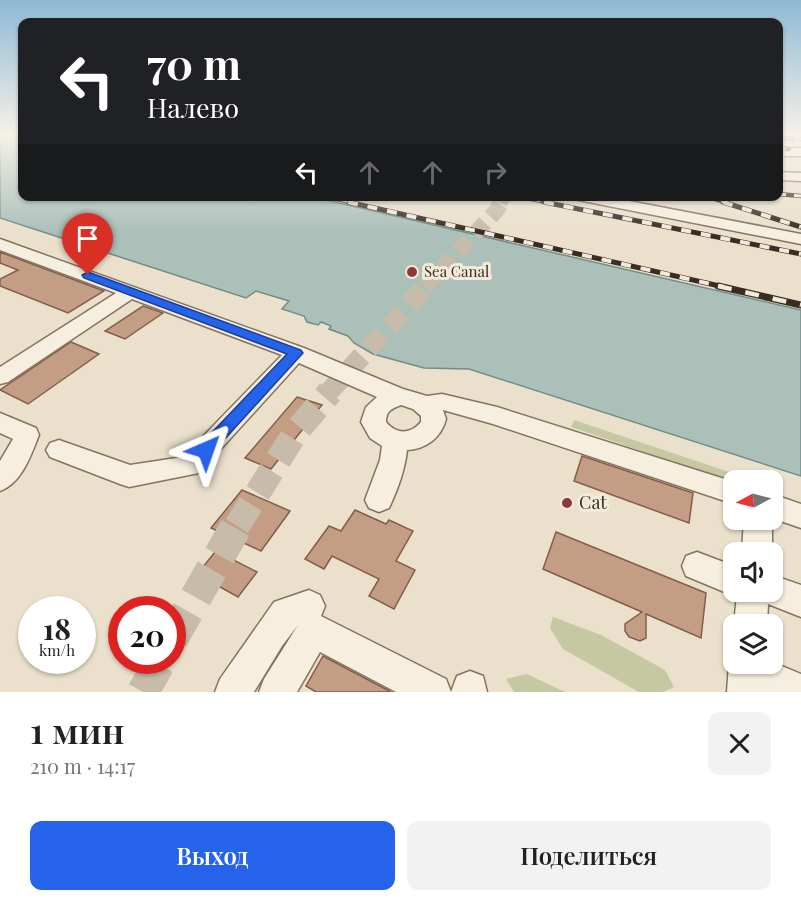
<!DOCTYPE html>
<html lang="ru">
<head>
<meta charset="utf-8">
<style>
  body { margin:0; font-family:"Playfair Display",serif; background:#f2f2f2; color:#202124; height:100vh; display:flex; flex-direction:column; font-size:22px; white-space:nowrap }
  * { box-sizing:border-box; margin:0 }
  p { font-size:20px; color:#757577 }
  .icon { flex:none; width:33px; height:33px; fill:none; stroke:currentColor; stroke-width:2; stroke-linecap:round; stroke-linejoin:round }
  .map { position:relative; height:692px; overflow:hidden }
  .drawer { display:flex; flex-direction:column; background:#fff; flex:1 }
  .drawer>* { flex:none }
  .hud { position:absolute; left:18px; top:18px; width:765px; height:183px; border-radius:12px; box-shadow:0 2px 4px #0004; background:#202124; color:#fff; overflow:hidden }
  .needle { width:39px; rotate:263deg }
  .buttons { position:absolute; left:723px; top:470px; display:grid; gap:12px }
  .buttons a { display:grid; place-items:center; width:60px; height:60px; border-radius:12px; background:#fff; box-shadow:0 2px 4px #0004; font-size:30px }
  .speed { position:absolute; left:18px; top:596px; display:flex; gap:12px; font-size:30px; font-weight:700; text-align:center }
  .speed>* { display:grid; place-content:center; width:78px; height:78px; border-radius:50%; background:#fff; box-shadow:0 2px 4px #0004; line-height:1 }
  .speed small { font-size:15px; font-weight:400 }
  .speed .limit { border:9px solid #d22; background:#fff; color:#111 }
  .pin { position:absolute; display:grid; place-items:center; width:51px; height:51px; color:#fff; margin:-62px -26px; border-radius:50% 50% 50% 0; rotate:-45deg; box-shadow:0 0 6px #0007 }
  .pin .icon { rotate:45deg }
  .me { position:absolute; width:66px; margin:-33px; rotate:43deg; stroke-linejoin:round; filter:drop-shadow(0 0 4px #0008) }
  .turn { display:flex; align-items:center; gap:21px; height:126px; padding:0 30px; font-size:27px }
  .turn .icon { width:78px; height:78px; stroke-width:2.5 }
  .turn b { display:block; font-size:42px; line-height:51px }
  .lanes { display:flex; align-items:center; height:57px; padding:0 30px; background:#0003; justify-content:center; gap:30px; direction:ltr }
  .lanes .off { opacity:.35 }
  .round { display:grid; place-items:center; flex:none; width:63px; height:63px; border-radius:12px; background:#f2f2f2 }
  .head { display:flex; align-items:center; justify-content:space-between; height:102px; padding:0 30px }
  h1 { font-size:36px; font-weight:600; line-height:45px }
  .cta { display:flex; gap:12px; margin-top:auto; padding:12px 30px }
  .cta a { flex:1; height:69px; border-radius:12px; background:#2563eb; color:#fff; font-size:24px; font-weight:600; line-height:69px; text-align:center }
  .cta a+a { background:#f2f2f2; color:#202124 }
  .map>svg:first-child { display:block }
  .green { fill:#c5c8a0 }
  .water { fill:#abc0b9; stroke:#728d85; stroke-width:1.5 }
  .building { fill:#c49d85; stroke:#825e49; stroke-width:1.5 }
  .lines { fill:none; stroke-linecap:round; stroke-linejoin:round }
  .minor-tunnel-far4 { stroke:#c6bca9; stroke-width:13; stroke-dasharray:13 7; stroke-linecap:butt }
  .minor-tunnel-far3 { stroke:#c6bca9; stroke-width:16; stroke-dasharray:16 8; stroke-linecap:butt }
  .minor-tunnel-far2 { stroke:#c6bca9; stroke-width:20; stroke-dasharray:20 10; stroke-linecap:butt }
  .minor-tunnel-far1 { stroke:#c6bca9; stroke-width:26; stroke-dasharray:26 13; stroke-linecap:butt }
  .minor-tunnel { stroke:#c6bca9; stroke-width:32; stroke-dasharray:32 16; stroke-linecap:butt }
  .minor-casing { stroke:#857361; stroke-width:3 }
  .minor { fill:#f6eede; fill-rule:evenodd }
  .rail-far2-casing { stroke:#382c23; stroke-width:4.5 }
  .rail-far1-casing { stroke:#382c23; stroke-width:5 }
  .rail-casing { stroke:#382c23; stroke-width:7 }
  .rail-far2 { stroke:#f3eada; stroke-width:3; stroke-dasharray:8; stroke-linecap:butt }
  .rail-far1 { stroke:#f3eada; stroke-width:4; stroke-dasharray:10; stroke-linecap:butt }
  .rail { stroke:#f3eada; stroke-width:4.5; stroke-dasharray:14; stroke-linecap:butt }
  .route { fill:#2563eb; stroke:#184099; stroke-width:1.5 }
  .poi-dot { fill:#8e373b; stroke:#f3eada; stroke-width:2 }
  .labels { text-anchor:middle; stroke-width:6; stroke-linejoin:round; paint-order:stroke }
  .poi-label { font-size:15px; fill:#382c23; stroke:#f3eada; text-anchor:start }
  .near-poi-label { font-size:18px; fill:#382c23; stroke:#f3eada; text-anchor:start }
</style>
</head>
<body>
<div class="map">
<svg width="801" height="692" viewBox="0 0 801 692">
  <rect width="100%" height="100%" fill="#eae0cb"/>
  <path class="green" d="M574,420L753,480H734L733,482L571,427Z
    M553,617L601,635L665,670L674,687L664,692H639L563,649L550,628Z
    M527,674L565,692H514L506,679Z"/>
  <path class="water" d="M0,135H22V196L313,197L801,310V476L469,369L424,368L373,354L354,343L348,336L329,329L331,326L321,322L318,325L307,322L304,316L282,309L289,301L256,291L246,298L0,218Z"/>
  <path class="building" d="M0,252L104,291L68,313L0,286V279L18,270L0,263Z
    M143,306L163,313L125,339L105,331Z
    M71,342L99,354L28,404L0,390Z
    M297,397L322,405L271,469L245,458Z
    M582,456L693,493L689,523L574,481Z
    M242,490L290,511L261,551L211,528Z
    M355,510L386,524L389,520L413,531L396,561L415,570L394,609L369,596L379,579L332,556L324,569L305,559L329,526L341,531Z
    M556,532L706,593L701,638L646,614V638L640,641L629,637L625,631V624L642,612L543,569Z
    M216,551L257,572L238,597L197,574Z
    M323,656L391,692H316L306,686Z"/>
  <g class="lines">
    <path class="minor-tunnel-far4" d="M501,203L505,196"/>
    <path class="minor-tunnel-far3" d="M425,287L496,211L502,202"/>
    <path class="minor-tunnel-far2" d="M328,393L426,286"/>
    <path class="minor-tunnel-far1" d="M237,526L295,433L330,392"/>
    <path class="minor-tunnel" d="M172,639L237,525
      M143,692L161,660"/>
    <g class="minor-casing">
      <path id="minor" d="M778,135H801V139H778Z
        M778,148H801V156H778Z
        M778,172L801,173V181L778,180Z
        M571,196H603L801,234V244L578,200Z
        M0,239L304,348L403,389L427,396L442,394L497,407L734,482V504L493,424L443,410L446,419C441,438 426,449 407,450C405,470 397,491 389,508L379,512L369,508L365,500L380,460L382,446L370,438L361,422L366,407L377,397L299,363L199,473L129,487L120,484L50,457L46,450L50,443L59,440L130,465L183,457L282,355L132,299L8,382L0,384V367L116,293L0,250ZM401,405L413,409L421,416V422C410,435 396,434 386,422C386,411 391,409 401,405Z
        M0,413L36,428L39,435C31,455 22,483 0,491V461L13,439L0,433Z
        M772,494L801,504V528L772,518Z
        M744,519H772V552H742Z
        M697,552L734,566V591H772V575L801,585V617L768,604L767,624H734L737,595L734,596L686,576L682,566L686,556Z
        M309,590L320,595L325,606L321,616L446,679L451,692L457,676L470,671L483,676L487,692H396L320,652L297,692H259L264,679L298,625L282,646L254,692H215L220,679L274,602Z
        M734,651V663L772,662L801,674V692H727L729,663Z"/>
    </g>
    <use href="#minor" class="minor"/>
    <g class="rail-far2-casing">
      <path id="rail-far2" d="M778,138L801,139
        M778,148L789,149
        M778,194L801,196
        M324,196L355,203
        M517,196L551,203
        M706,196L728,203"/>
    </g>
    <g class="rail-far1-casing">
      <path id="rail-far1" d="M348,202L724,287
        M544,202L801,254
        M723,202L801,227"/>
    </g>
    <g class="rail-casing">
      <path id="rail" d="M718,286L801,305"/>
    </g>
    <use href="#rail-far2" class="rail-far2"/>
    <use href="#rail-far1" class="rail-far1"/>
    <use href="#rail" class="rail"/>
  </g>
  <linearGradient id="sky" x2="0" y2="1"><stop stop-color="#8fb9d5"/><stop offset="0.58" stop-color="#f6f1e8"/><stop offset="1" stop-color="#f6f1e8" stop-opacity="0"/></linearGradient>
  <rect width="801" height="232" fill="url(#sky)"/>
  <path class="route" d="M88,272L301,350L303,353L211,454L206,456L200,454L197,450L200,445L287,354L84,278L82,275Z"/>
  <g class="poi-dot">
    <circle cx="412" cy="272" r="6"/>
    <circle cx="567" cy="503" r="6"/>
  </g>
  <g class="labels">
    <g class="poi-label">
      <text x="424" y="277">Sea Canal</text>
    </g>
    <g class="near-poi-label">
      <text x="579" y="509">Cat</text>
    </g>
  </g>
</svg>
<div class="buttons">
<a><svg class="needle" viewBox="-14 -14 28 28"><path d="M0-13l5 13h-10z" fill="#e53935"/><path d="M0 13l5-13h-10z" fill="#757577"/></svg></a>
<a><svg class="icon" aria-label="sound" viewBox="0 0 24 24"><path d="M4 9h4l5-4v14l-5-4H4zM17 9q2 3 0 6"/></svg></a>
<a><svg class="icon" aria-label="layers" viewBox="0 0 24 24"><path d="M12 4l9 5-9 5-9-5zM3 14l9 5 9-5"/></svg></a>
</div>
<div class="speed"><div>18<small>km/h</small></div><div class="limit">20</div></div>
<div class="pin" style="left:88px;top:275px;background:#d93025"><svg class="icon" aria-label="arrive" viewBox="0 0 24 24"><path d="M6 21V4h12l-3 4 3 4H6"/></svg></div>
<svg class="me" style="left:206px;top:450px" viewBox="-20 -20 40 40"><path d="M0-17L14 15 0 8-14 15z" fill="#2563eb" stroke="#fff" stroke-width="4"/></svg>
<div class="hud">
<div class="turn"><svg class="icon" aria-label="left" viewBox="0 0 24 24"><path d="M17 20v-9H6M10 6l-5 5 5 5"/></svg><div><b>70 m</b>Налево</div></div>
<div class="lanes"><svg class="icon" aria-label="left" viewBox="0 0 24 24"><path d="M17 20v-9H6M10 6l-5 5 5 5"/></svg><svg class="icon off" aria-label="ahead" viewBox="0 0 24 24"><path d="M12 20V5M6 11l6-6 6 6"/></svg><svg class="icon off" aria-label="ahead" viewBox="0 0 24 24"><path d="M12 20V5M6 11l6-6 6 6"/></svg><svg class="icon off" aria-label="right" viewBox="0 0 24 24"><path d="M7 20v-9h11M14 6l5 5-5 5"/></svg></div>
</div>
</div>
<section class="drawer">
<div class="head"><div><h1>1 мин</h1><p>210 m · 14:17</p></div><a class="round"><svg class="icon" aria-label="close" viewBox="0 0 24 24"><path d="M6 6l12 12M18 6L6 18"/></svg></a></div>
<div class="cta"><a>Выход</a><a>Поделиться</a></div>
</section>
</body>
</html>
